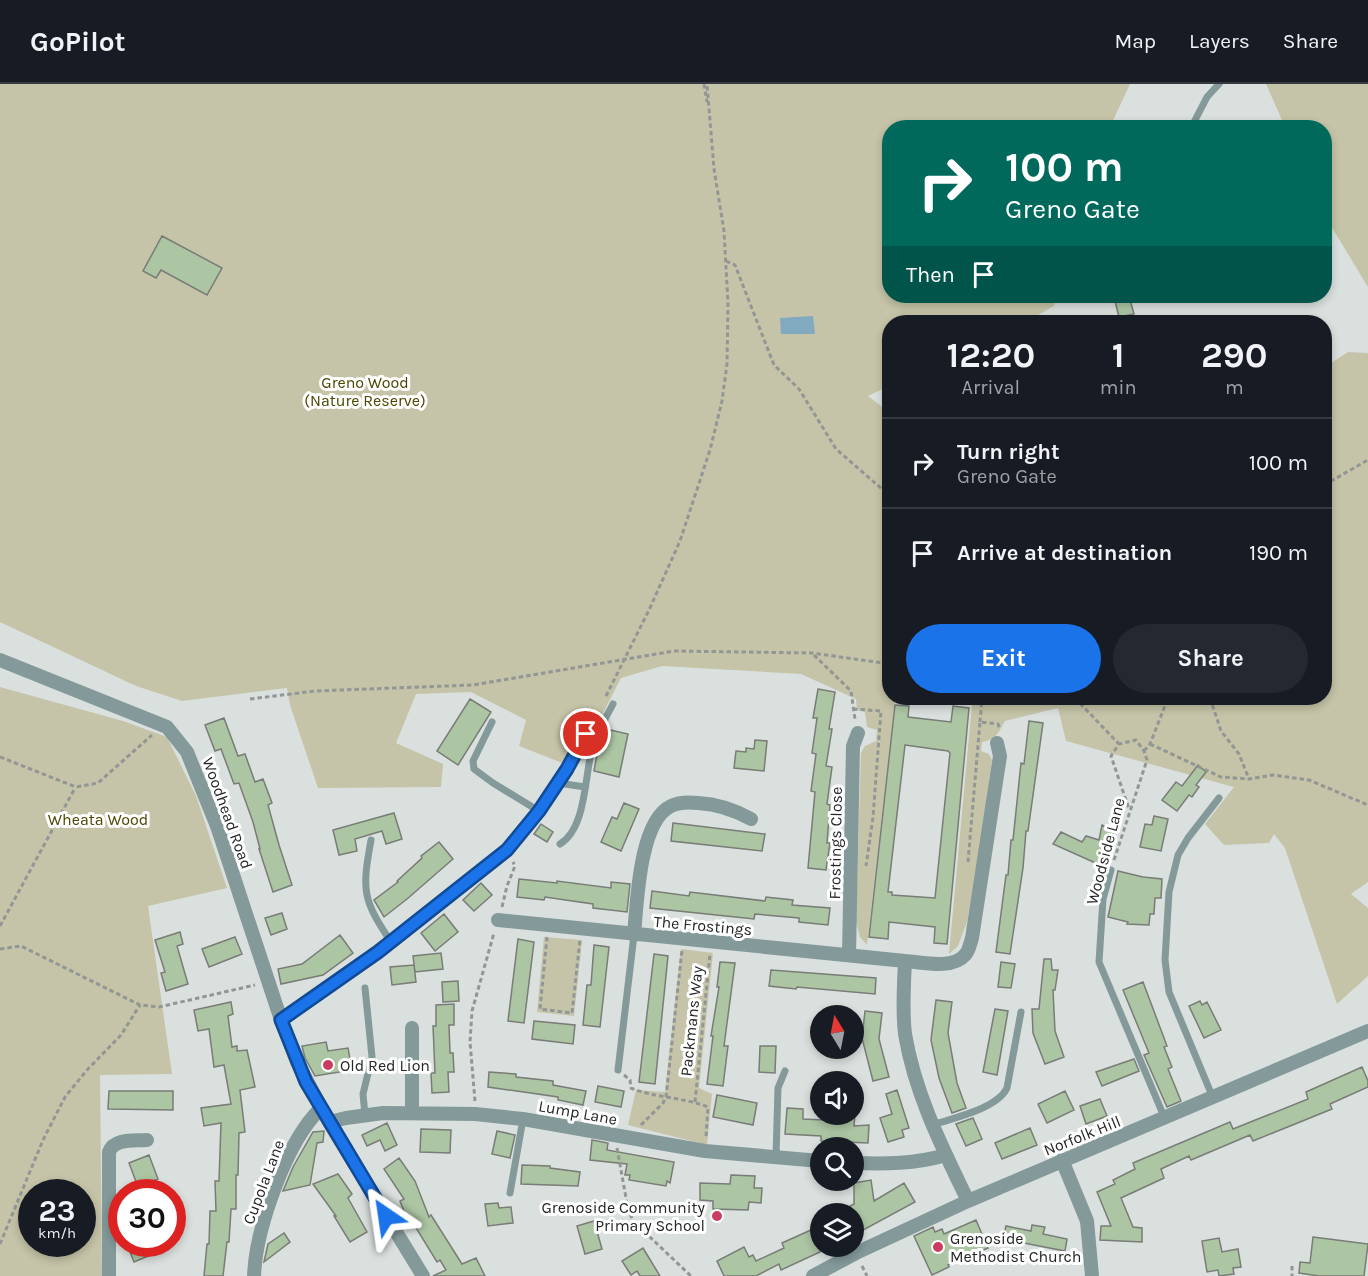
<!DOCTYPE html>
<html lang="en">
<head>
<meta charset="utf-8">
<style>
  body { margin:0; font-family:Karla,sans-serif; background:#242831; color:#f1f3f6; height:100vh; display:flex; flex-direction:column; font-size:22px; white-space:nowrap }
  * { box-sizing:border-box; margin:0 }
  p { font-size:20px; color:#9ea1a6 }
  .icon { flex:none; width:33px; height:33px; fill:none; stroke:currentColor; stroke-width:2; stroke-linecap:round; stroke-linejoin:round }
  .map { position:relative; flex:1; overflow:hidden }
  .side { position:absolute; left:882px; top:231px; width:450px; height:390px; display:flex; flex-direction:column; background:#171b24; border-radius:24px; box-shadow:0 3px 9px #0003 }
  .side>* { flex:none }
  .top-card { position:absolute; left:882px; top:36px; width:450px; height:183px; border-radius:24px; box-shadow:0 3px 9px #0003; background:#00695c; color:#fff; overflow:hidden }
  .needle { width:39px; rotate:350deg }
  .buttons { position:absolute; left:810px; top:921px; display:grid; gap:12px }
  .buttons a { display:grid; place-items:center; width:54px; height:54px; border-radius:50%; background:#171b24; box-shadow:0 3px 9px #0003; font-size:30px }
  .speed { position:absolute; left:18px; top:1095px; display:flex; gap:12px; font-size:30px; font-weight:700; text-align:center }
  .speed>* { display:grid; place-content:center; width:78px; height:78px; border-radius:50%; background:#171b24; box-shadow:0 3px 9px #0003; line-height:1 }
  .speed small { font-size:15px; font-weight:400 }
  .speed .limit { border:9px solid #d22; background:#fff; color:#111 }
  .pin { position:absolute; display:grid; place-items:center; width:51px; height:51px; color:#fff; margin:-26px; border:3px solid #fff; border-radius:50%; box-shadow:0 2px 6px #0007 }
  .me { position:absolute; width:66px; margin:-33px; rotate:328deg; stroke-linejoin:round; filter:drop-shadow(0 0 4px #0008) }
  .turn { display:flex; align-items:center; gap:21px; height:126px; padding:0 24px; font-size:27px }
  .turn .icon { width:78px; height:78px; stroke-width:2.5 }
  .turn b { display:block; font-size:42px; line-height:51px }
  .then { display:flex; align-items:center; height:57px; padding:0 24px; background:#0003; gap:12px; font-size:22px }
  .eta { display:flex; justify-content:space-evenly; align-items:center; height:102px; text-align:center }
  .eta b { font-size:36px; font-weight:700; line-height:42px }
  .cta { display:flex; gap:12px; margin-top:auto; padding:12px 24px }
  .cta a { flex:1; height:69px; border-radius:36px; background:#1a73e8; color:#fff; font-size:24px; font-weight:700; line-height:69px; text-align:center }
  .cta a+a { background:#242831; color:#f1f3f6 }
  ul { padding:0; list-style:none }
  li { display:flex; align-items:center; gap:18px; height:90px; padding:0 24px; border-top:2px solid #363941 }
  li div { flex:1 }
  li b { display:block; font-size:22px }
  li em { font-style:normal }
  header { display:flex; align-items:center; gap:36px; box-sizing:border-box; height:84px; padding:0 30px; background:#171b24; border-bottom:2px solid #363941 }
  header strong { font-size:28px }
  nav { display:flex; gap:33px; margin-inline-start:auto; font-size:21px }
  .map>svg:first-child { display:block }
  .green { fill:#c5c4a8; fill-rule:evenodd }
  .water { fill:#81a9bf }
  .building { fill:#acc5a3; stroke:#797c77; stroke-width:1.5; fill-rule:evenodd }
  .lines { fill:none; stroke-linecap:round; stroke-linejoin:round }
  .path { stroke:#929695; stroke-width:3; stroke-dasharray:4.5 3; stroke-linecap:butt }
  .lane { stroke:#83999a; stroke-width:7 }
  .street { stroke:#83999a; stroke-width:14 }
  .route-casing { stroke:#114b97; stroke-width:15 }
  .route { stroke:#1a73e8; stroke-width:10 }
  .poi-dot { fill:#cb3c61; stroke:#fff; stroke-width:2 }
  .labels { text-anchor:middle; stroke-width:6; stroke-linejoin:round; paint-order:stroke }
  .park-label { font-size:16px; fill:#4b4600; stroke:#fff }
  .street-label { font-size:16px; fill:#242625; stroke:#fff }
  .poi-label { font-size:16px; fill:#242625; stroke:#fff; text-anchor:start }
</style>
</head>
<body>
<header>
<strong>GoPilot</strong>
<nav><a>Map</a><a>Layers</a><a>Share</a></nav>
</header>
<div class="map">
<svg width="1368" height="1192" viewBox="0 0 1368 1192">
  <rect width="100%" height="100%" fill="#dae0de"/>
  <path class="green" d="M0,0H1130L1110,43L890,44V212H1056L1054,222L1026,238H890L889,302L868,312L889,328L890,614H1324L1325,283L1348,268L1368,269V798L1351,810L1368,824V892L1337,920L1285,764L1274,750L1269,759L1224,761L1205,740L1234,703L1066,657L1058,624L1005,637C998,649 996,656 982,658L981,667L989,670L992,676L982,751L967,838L958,862L949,870L972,620L895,617L867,861L860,853L856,838L861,669L865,662L876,657L877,646L867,643L865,628L857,626L856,615L801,590L662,582L621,594L575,684L519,662L526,636L471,608L416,610L396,659L443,680L441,703L318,704L290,621L287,604L182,617L136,602L0,538Z
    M1266,0H1368V203L1325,132L1324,44L1285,43Z
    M0,603L123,637L167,653L196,712L227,804L148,822L172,990L100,991L102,1192H0ZM32,1108H82V1160H32Z
    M544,853L582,856L574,932L537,928Z
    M681,865L713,869L699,1004L712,1010L707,1061L628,1041L636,1006L665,1008Z"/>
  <path class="water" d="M813,232L815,250H781L780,234Z"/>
  <path class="building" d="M162,152L222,184L207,211L161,186L156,194L143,187Z
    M1120,212H1129L1134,230L1119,233L1114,213Z
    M818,605L835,608L829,645H832L826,682L832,683L827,720L830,721L827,759H830L826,786L808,784L815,708L811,707L816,670L812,669L817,634H813Z
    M470,615L491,628L458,681L437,667Z
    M895,621L909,622L908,633L951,638L953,622L969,624L947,860L934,859L935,843L889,838L888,855L869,853ZM905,661L948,667L950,669L935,814L892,811V808H888Z
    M224,634L238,672L245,670L255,698L263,695L272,719L268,721L279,761L292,801L273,808L259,765H260L253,738L239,699L234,700L221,665L215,667L205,641Z
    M1029,637L1043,639L1028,747H1026L1023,784L1010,870L996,868L1006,791H1008L1011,756H1013L1021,679L1024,680Z
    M606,645L628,650L619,693L594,687L599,659H602Z
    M755,656L767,657L764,687L734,684L736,667L746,668V664L754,665Z
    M1198,681L1206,688L1196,701L1199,703L1192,713L1189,711L1177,727L1162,716L1176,698L1182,702Z
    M624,719L639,725L621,767L601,758L612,733L617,735Z
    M394,729L402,755L386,760L382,747L355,755L357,767L339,771L333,746Z
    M1154,732L1168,735L1161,767L1140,763L1145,740L1152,741Z
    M673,739L765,750L762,767L671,757Z
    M541,740L553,748L547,758L534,750Z
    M1102,741L1114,747L1110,764L1100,781L1053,760L1061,748L1082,758L1086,752L1099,756Z
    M439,758L453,775L407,815L384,833L374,816L398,798L397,797L422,774L421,772Z
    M1118,787L1143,793L1162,795L1161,814H1155L1154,830H1150L1149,841L1127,840L1128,838L1108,833Z
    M519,795L557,799V797L611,804V798L630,800L627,828L593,824V820L545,813L544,816L517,813Z
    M481,799L492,811L474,827L463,816Z
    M652,807L689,812L690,808L765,817L766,813L793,816L792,821L830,824L828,841L799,838V834L755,830L754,835L650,824Z
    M282,829L287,845L271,851L265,834Z
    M444,830L458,848L435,867L421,849Z
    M180,848L183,860L177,862L188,900L166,907L161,889L165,888L155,856Z
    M340,851L353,869L323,891L281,900L278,885L302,880Z
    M235,853L242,870L209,883L202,865Z
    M518,855L534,858L524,939L508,937Z
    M594,861L609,863L600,943L583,941L587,901H591Z
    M441,869L443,885L415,888L413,872Z
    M654,870L668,872L655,1000L639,998Z
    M1044,875H1051L1052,886H1058L1055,906H1053L1055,947L1064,973L1045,980L1033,949L1032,925H1039Z
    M720,878L735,879L724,962H728L723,1002L707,1000L713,952H711L719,903H717Z
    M1001,878L1015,880L1011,904L998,903Z
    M414,881L416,898L392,901L390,883Z
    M771,886L876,894L875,910L797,903L796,905L769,902Z
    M458,897L459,917L443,918L442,898Z
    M1143,898L1167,962L1164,963L1172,983L1168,985L1181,1017L1167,1023L1144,971L1149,969L1123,906Z
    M936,916L952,918L948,949L957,999L966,1024L952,1029L939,994L931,956Z
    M1200,917L1202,921L1207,918L1221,946L1204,954L1189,922Z
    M231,918L233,930L228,932L232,963L237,962V967L247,966L255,1003L240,1006L245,1048L239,1049L238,1091H236V1125H231L229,1158H227L223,1192H204L207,1160H209L210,1127H216L215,1097H219L221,1039L204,1042L201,1024L231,1020L224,981L214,983L209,945L198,947L194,926Z
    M454,920V941H449L450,969H453L454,988H448L449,1008L432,1009L431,989H435L433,942H436V921Z
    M995,925L1008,927L997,991L983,988Z
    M865,927L882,929L879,955L889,993L873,997L862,954Z
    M534,937L575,941L573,960L532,955Z
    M326,958L328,967L348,964L352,986L315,992L305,974L302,962Z
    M760,962H776L775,989L759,988Z
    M1134,975L1139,987L1102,1002L1096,988Z
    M1362,983L1368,997V1003L1330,1020L1332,1025L1253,1057L1250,1051L1191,1076L1189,1072L1161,1085L1164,1094L1121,1114L1133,1143L1142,1144V1158L1100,1156L1101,1142H1111L1097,1108L1115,1100L1113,1096L1135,1085L1133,1079L1230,1038L1233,1045L1308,1015L1306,1008Z
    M489,988L516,990V993L553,997V1001L586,1007L583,1021L558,1016V1013L488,1003Z
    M598,1002L624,1007L621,1023L595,1018Z
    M897,1006L909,1044L902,1046L904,1053L888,1058L880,1034L892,1030L886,1010Z
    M109,1007H173V1026L108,1025Z
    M1065,1007L1074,1026L1047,1039L1038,1020Z
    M717,1011L757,1019L753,1041L713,1033Z
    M1100,1015L1107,1032L1086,1040L1080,1022Z
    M787,1024L803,1025V1035L825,1036L826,1030H855L854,1042L869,1041L868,1059L821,1057V1052L785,1050Z
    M973,1034L982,1055L966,1062L956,1040Z
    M387,1039L397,1061L385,1067L380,1056L367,1062L362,1051Z
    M1030,1044L1037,1061L1002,1075L995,1059Z
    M421,1045L451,1046L450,1069L420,1068Z
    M324,1047L323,1058L317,1059L310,1101L283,1107L293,1083L313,1048Z
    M497,1047L515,1051L510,1074L492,1070Z
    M592,1056L608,1059L607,1066L674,1078L670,1099L667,1097L666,1102L629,1096L630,1091H625L627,1080L590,1076Z
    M149,1071L158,1095L138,1103L129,1079Z
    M399,1074L415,1097L429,1133L431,1131L462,1180L476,1174L485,1192H433L446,1186L440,1176L437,1178L410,1134L407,1135L400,1117L404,1115L384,1085Z
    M522,1081L550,1082V1084L580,1088L578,1102L521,1100Z
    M338,1090L352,1110L348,1114L367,1148L350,1158L334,1132H336L313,1100Z
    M731,1091L755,1092L754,1104H762L761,1119L749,1118L748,1126L713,1125V1117L700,1116V1099L730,1100Z
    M871,1096L874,1117L904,1099L915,1118L854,1151V1130H835L854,1120V1099Z
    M498,1119L499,1124L511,1123L513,1139L488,1142L485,1120Z
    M976,1136L988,1164L948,1181L949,1183L932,1191L914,1152L933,1143L935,1148L942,1145L944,1150Z
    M594,1137L602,1165L585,1170L577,1142Z
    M1032,1141L1045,1143L1043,1150L1067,1155L1065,1167L1003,1155L1006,1142L1031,1147Z
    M820,1142V1168L781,1186L779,1180L756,1192H724L717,1177L744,1163L749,1173L753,1171L756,1177L784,1164L782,1159Z
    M284,1149L290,1158L264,1178L268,1160Z
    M1313,1153L1368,1160L1364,1192H1319L1299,1189L1300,1178L1310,1179Z
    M1219,1154L1222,1168L1238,1165L1241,1183L1233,1184L1234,1190L1219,1192L1218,1186L1207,1188L1202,1157Z
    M127,1160H149L153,1170L134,1178Z
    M643,1164L660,1192H640L637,1187L631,1191L622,1177Z"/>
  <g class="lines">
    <path class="path" d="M704,0L707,18
      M726,177L735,181L774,281L799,305L836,365L890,412
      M1324,401L1368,376
      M814,571L851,607L855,635
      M606,612L649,526L680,457L710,366L722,317L727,280L728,220L724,147L714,85L707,0
      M1075,614L1119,660
      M1210,614L1221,647L1239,670L1249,695
      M250,615L315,607L473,601L674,567L812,569L890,580
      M853,625L881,627L873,733L866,782
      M980,638L982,614
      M1150,660L1221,693L1249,695L1273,691L1309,696L1368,721
      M1144,667L1150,660L1168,614
      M0,673L76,703L98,699L152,651
      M1114,776L1147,676L1144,667L1136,656L1119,660L1111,672L1129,725
      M968,778L980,638L998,640L1000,646
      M502,823L507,802L515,782L513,778
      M0,842L75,704
      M547,853L540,925L572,929L580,856
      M0,865L21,862L140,921L159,923L255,901
      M624,991L630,996L631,1004C655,1014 683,1013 708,1023L706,1053
      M475,1017L470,958L472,927L494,849
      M695,1018L710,870
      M641,1041L663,1019L666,1013L682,866
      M617,1064L628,1125L633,1137L691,1192
      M0,1160L43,1056L65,1013L87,986L121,951L140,921
      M862,1182L867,1192
      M1292,1182V1192"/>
    <path class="lane" d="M1191,44L1207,13L1219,0
      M492,638L473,677L474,685L493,699L539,727
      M558,699L585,703
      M371,756C362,806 362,815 391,858
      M560,760C588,743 584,687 594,657C599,644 607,632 613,620
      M507,766C540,726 567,686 591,640
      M1111,786L1103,815L1099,878L1165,1035
      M618,986L634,851
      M1213,1014L1169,908L1165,876L1169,808L1178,771L1188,754L1219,714
      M365,1031L363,1010L372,973L365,904
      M932,1041C953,1034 997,1025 1007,1004L1021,928
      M776,1073L778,1004L785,987
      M510,1109L523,1035"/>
    <path class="street" d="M0,576L167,643L187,668L217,742L281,936L297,978L329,1038L423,1192
      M498,836L905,877C922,878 952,886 965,871C969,867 970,860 972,854L1000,672L997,659
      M634,851C637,820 639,737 671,722C679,718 690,718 698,719C718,720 733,725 751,735
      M849,871L853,662L858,649
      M905,877C904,901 902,926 905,950C915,1010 942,1063 968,1117
      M281,936L378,868L507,766
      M412,1029V944
      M329,1038L346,1034L383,1029L475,1030L523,1035L705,1067L820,1077
      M1062,1076L1087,1137L1092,1192
      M854,1079C885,1080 915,1080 946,1071
      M109,1192V1068C114,1054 134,1057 147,1056
      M254,1192C256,1144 286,1058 321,1024
      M813,1192L856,1169L968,1117L1368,947"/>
  </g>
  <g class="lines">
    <g class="route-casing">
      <path id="route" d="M386,1132L306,998L281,936L378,868L507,766L539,727L567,685L586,650"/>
    </g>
    <use href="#route" class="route"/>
  </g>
  <g class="poi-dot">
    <circle cx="328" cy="981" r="6"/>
    <circle cx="717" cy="1132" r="6"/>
    <circle cx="938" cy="1163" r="6"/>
  </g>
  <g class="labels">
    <g class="park-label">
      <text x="365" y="304">Greno Wood<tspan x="365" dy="18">(Nature Reserve)</tspan></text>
      <text x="98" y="741">Wheata Wood</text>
    </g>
    <g class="street-label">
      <text transform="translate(228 729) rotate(70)" y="6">Woodhead Road</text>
      <text transform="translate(835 759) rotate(-89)" y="6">Frostings Close</text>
      <text transform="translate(1105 767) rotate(-75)" y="6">Woodside Lane</text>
      <text transform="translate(703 841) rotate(5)" y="6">The Frostings</text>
      <text transform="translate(691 937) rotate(-84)" y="6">Packmans Way</text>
      <text transform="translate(578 1028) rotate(10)" y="6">Lump Lane</text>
      <text transform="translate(1082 1051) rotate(-22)" y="6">Norfolk Hill</text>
      <text transform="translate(263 1098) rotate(-69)" y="6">Cupola Lane</text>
    </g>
    <g class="poi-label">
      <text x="340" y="987">Old Red Lion</text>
      <text x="705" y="1129" text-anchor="end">Grenoside Community<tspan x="705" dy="18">Primary School</tspan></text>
      <text x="950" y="1160">Grenoside<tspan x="950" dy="18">Methodist Church</tspan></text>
    </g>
  </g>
</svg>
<div class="buttons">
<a><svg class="needle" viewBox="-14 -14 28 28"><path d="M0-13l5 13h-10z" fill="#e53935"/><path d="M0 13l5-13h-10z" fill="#9ea1a6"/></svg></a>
<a><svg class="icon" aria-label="sound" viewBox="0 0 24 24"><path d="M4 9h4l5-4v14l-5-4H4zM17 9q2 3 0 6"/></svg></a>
<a><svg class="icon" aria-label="search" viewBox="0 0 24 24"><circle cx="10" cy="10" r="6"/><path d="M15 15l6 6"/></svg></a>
<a><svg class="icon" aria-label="layers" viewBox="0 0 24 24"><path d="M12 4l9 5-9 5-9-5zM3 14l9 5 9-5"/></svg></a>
</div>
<div class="speed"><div>23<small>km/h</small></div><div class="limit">30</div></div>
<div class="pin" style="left:586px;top:650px;background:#d93025"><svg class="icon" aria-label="arrive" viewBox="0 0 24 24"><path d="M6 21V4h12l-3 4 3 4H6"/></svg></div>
<svg class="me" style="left:386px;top:1132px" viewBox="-20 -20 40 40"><path d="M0-17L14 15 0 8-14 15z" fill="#1a73e8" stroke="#fff" stroke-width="4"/></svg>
<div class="top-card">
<div class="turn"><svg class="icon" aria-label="right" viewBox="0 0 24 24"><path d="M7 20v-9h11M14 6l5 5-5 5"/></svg><div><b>100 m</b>Greno Gate</div></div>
<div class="then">Then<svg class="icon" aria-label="arrive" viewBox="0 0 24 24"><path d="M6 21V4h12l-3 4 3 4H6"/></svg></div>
</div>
<section class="side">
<div class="eta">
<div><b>12:20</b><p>Arrival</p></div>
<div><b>1</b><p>min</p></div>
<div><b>290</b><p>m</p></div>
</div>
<ul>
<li><svg class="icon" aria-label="right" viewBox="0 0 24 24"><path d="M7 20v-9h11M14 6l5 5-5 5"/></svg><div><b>Turn right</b><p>Greno Gate</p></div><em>100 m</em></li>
<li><svg class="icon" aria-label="arrive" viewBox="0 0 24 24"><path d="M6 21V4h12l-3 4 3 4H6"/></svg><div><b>Arrive at destination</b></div><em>190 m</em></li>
</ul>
<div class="cta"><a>Exit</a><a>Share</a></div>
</section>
</div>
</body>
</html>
